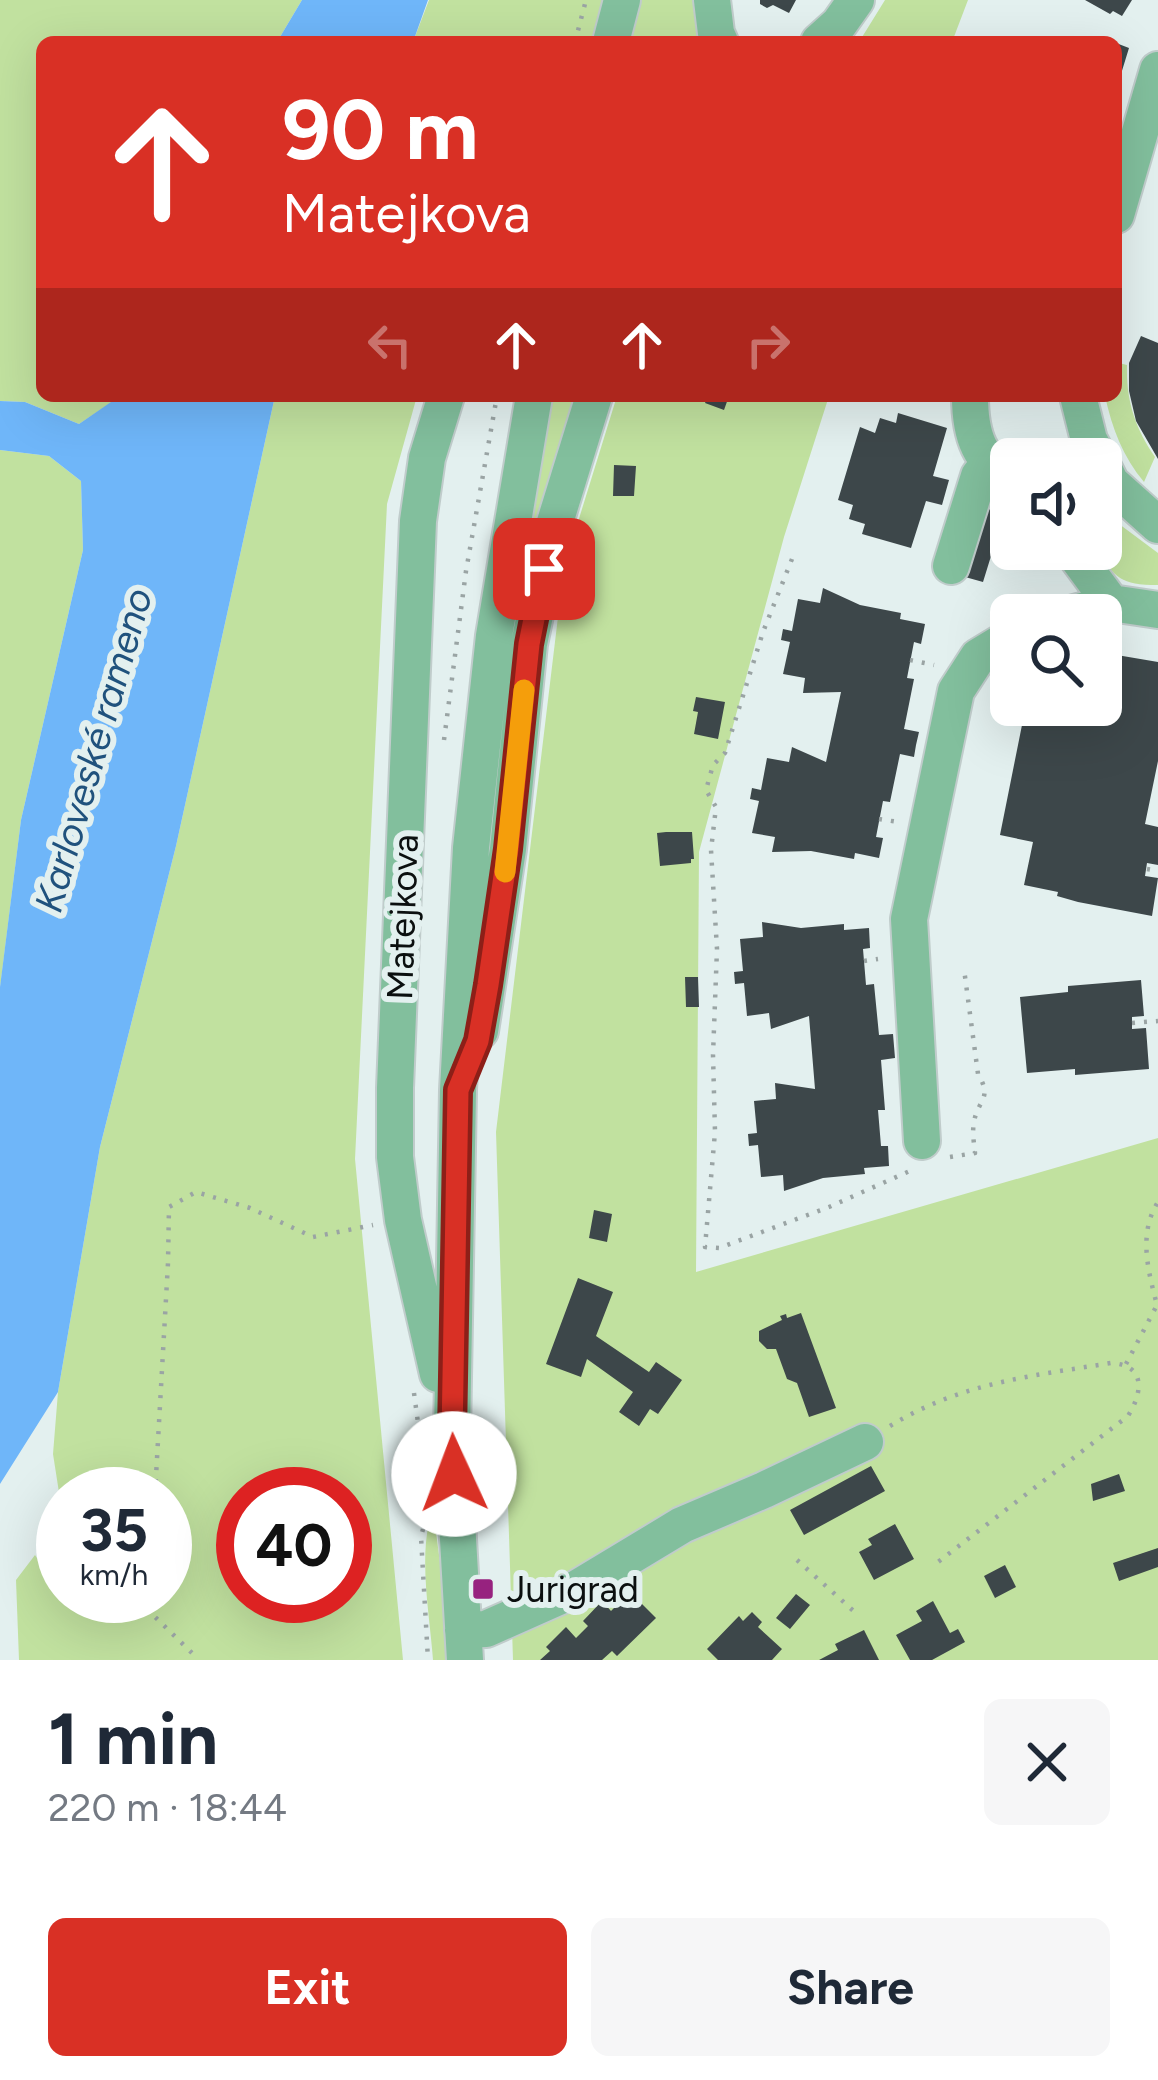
<!DOCTYPE html>
<html lang="en">
<head>
<meta charset="utf-8">
<style>
  body { margin:0; font-family:Figtree,sans-serif; background:#f6f6f7; color:#1f2937; height:100vh; display:flex; flex-direction:column; font-size:45px; white-space:nowrap }
  * { box-sizing:border-box; margin:0 }
  p { font-size:39px; color:#747a83 }
  .icon { flex:none; width:66px; height:66px; fill:none; stroke:currentColor; stroke-width:2; stroke-linecap:round; stroke-linejoin:round }
  .map { position:relative; height:1660px; overflow:hidden }
  .sheet { display:flex; flex-direction:column; background:#fff; flex:1 }
  .sheet>* { flex:none }
  .top-card { position:absolute; left:36px; top:36px; width:1086px; height:366px; border-radius:18px; box-shadow:0 12px 48px #0002; background:#d93025; color:#fff; overflow:hidden }
  .tools { position:absolute; left:990px; top:438px; display:grid; gap:24px }
  .tools a { display:grid; place-items:center; width:132px; height:132px; border-radius:18px; background:#fff; box-shadow:0 12px 48px #0002; font-size:60px }
  .speed { position:absolute; left:36px; top:1467px; display:flex; gap:24px; font-size:60px; font-weight:700; text-align:center }
  .speed>* { display:grid; place-content:center; width:156px; height:156px; border-radius:50%; background:#fff; box-shadow:0 12px 48px #0002; line-height:1 }
  .speed small { font-size:30px; font-weight:400 }
  .speed .limit { border:18px solid #d22; background:#fff; color:#111 }
  .pin { position:absolute; display:grid; place-items:center; width:102px; height:102px; color:#fff; margin:-51px; border-radius:24px; box-shadow:0 6px 18px #0006 }
  .me { position:absolute; width:132px; margin:-66px; rotate:358deg; stroke-linejoin:round; filter:drop-shadow(0 0 9px #0008) }
  .turn { display:flex; align-items:center; gap:42px; height:252px; padding:0 48px; font-size:54px }
  .turn .icon { width:156px; height:156px; stroke-width:2.5 }
  .turn b { display:block; font-size:84px; line-height:102px }
  .lanes { display:flex; align-items:center; height:114px; padding:0 48px; background:#0003; justify-content:center; gap:60px; direction:ltr }
  .lanes .off { opacity:.35 }
  .round { display:grid; place-items:center; flex:none; width:126px; height:126px; border-radius:18px; background:#f6f6f7 }
  .summary { display:flex; align-items:center; justify-content:space-between; height:204px; padding:0 48px }
  h1 { font-size:72px; font-weight:700; line-height:90px }
  .action { display:flex; gap:24px; margin-top:auto; padding:24px 48px }
  .action a { flex:1; height:138px; border-radius:18px; background:#d93025; color:#fff; font-size:48px; font-weight:700; line-height:138px; text-align:center }
  .action a+a { background:#f6f6f7; color:#1f2937 }
  .map>svg:first-child { display:block }
  .green { fill:#c1e19f; fill-rule:evenodd }
  .water { fill:#6fb6f9 }
  .building { fill:#3d474a }
  .lines { fill:none; stroke-linecap:round; stroke-linejoin:round }
  .minor-casing { stroke:#c0cccb; stroke-width:40 }
  .path { stroke:#9aa4a4; stroke-width:4.5; stroke-dasharray:3 9; stroke-linecap:butt }
  .minor { stroke:#82bf9d; stroke-width:36 }
  .route-casing { stroke:#8d1f18; stroke-width:30 }
  .route { stroke:#d93025; stroke-width:21 }
  .slow { stroke:#f59e0b; stroke-width:21 }
  .poi-dot { fill:#97227f; stroke:#e3f0ef; stroke-width:4.5 }
  .labels { text-anchor:middle; stroke-width:12; stroke-linejoin:round; paint-order:stroke }
  .street-label { font-size:36px; fill:#0b0f0f; stroke:#e3f0ef }
  .poi-label { font-size:36px; fill:#0b0f0f; stroke:#e3f0ef; text-anchor:start }
  .water-label { font-size:39px; font-style:italic; fill:#20527d; stroke:#e3f0ef }
</style>
</head>
<body>
<div class="map">
<svg width="1158" height="1660" viewBox="0 0 1158 1660">
  <rect width="100%" height="100%" fill="#e3f0ef"/>
  <path class="green" d="M0,0H302L277,42H42V396H115L112,402L79,424L25,402L0,401Z
    M429,0H705L709,31L697,34L699,42H413Z
    M885,0H968L952,42H859Z
    M1119,363L1127,365C1126,401 1135,428 1155,457L1144,482C1123,457 1112,428 1105,396H1116V364Z
    M275,396H417L387,504L355,1159L403,1660H19L16,1580L35,1555L63,1599L85,1604L84,1596H165V1494H63V1518L53,1454L58,1392L100,1147L176,846ZM243,1494H345V1596H243Z
    M549,396H579L538,517L530,551L490,840L496,735Z
    M617,396H829L784,537L699,852L696,1272L1158,1138V1660H513L496,1132L564,567Z
    M0,450L49,456L81,481L83,550L21,820L0,988Z
    M1101,504L1115,521L1158,553V585C1120,585 1116,578 1095,549H1101Z
    M433,1510L442,1577L447,1660H433C430,1616 417,1551 433,1510Z"/>
  <path class="water" d="M302,0H428L413,42H277Z
    M115,396H275L176,846L100,1147L58,1392L0,1484V987L21,820L83,550L81,481L49,456L0,450V401L25,402L79,424L111,402Z"/>
  <path class="building" d="M760,0H796L789,13L773,5L767,8L760,4Z
    M1085,0H1132L1122,16L1113,11L1110,14Z
    M1116,43L1129,48L1117,87H1116Z
    M1141,336L1158,343V459L1136,421L1129,391V363Z
    M708,396H729L724,410L705,403Z
    M898,413L947,428L933,476L949,480L942,505L926,501L911,548L862,534L865,524L849,519L853,505L838,500L860,427L875,433L880,418L896,423Z
    M614,465L636,466L634,496H613Z
    M979,506L1004,514L983,582L958,575Z
    M823,588L860,605L901,613L900,619L925,624L921,644L914,642L907,678L914,679L904,729L919,732L916,745L914,757L900,754L890,802L883,801L876,837L883,838L879,858L855,853L854,859L811,851L772,852L775,837L752,833L759,801L750,799L752,788L761,790L767,758L789,762L792,747L826,762L841,692L803,693L805,678L783,674L790,642L781,640L783,629L792,631L798,599L820,603Z
    M1105,653L1158,662V761L1145,824L1158,827V865L1147,863L1145,876L1158,878L1152,916L1078,902L1057,896L1058,892L1024,885L1033,842L1000,835L1026,705H1101V657L1105,658Z
    M696,697L725,702L718,739L694,734L698,712L693,711Z
    M666,832H692L694,859H691V863L660,866L657,833Z
    M762,922L801,928L844,924V930L869,928L870,948L863,949L866,985L874,984L879,1035L893,1034L895,1058L881,1060L885,1110H878L881,1146H888L889,1166L864,1168L865,1174L823,1178L784,1191L783,1175L761,1177L758,1145L749,1146L748,1134L757,1133L754,1101L776,1099L775,1083L815,1089L809,1016L771,1029L769,1013L747,1016L744,983L735,984L734,972L743,971L740,939L763,937Z
    M685,977H698L699,1007H686Z
    M1141,980L1144,1016L1132,1017V1029L1146,1028L1149,1069L1075,1075V1069L1027,1073L1020,997L1068,992V986Z
    M594,1210L612,1214L607,1242L589,1238Z
    M578,1278L613,1292L596,1336L649,1372L656,1362L682,1380L658,1414L650,1409L639,1426L619,1412L633,1392L587,1359L581,1377L546,1364Z
    M801,1313L836,1408L809,1417L797,1383L787,1379L776,1349H767L759,1341V1331L782,1320L780,1316L786,1314L787,1318Z
    M871,1466L885,1491L804,1535L790,1510Z
    M1119,1474L1125,1491L1093,1501L1091,1484Z
    M895,1524L914,1559L874,1580L859,1552L872,1545L868,1539Z
    M1158,1548V1567L1119,1581L1113,1563Z
    M1005,1565L1016,1587L995,1598L984,1576Z
    M630,1592L656,1618L617,1656L612,1651L602,1660H540L550,1651L546,1647L566,1627L576,1638L588,1626L583,1621L602,1601L611,1611Z
    M796,1594L810,1605L790,1629L776,1618Z
    M933,1601L950,1633L958,1629L965,1642L932,1660H910L896,1635L922,1621L916,1611Z
    M752,1612L762,1622L758,1627L782,1649L772,1660H718L707,1649L739,1616L743,1621Z
    M864,1630L879,1660H819L838,1650L835,1644Z"/>
  <g class="lines">
    <g class="minor-casing">
      <path id="minor" d="M712,0L716,33L720,42
        M611,42L622,0
        M819,42L839,24L856,0
        M1116,215L1158,70
        M970,396C970,440 980,456 1011,487
        M1078,396L1089,440L1099,459
        M1101,463L1111,483L1158,525
        M1071,549L1111,603
        M951,566L979,476L988,464
        M1067,615L1111,603L1158,610
        M480,1031L508,849L529,644L552,532L594,396
        M922,1141L909,919L956,691L978,657L1011,637
        M438,1374L403,1220L395,1157V1088L418,521L427,458L446,396
        M463,1630L486,1629L576,1589L682,1525L764,1490L865,1442
        M465,1660L452,1435L458,1090L471,848L494,636L534,396"/>
    </g>
    <path class="path" d="M575,42L586,0
      M792,559L763,632L725,753L713,765L706,790L716,807L711,850L717,949L713,1055L715,1132L705,1247L719,1248L829,1207L912,1170
      M910,660L934,665
      M444,740L466,571L497,396
      M879,819L898,822
      M1147,869L1158,871
      M864,961L878,959
      M1132,1023L1158,1021
      M950,1157L975,1153C974,1143 972,1132 974,1122C978,1099 993,1099 978,1074L964,969
      M1126,1364L1157,1305C1148,1271 1138,1233 1158,1202
      M414,1393L418,1423
      M890,1426C960,1383 1031,1376 1111,1363C1146,1365 1143,1392 1128,1416L938,1562
      M155,1494L168,1263L169,1207L196,1192L250,1208L313,1237L373,1225
      M423,1529L421,1537L428,1660
      M797,1560L858,1615
      M150,1596L149,1611L192,1653L190,1660"/>
    <use href="#minor" class="minor"/>
  </g>
  <g class="lines">
    <g class="route-casing">
      <path id="route" d="M454,1474L452,1435L458,1090L478,1041L488,985L508,849L529,644L544,569"/>
    </g>
    <use href="#route" class="route"/>
    <path class="slow" d="M505,872L524,690"/>
  </g>
  <rect class="poi-dot" x="471" y="1577" width="24" height="24" rx="6"/>
  <g class="labels">
    <g class="street-label">
      <text transform="translate(402 917) rotate(-88)" y="13">Matejkova</text>
    </g>
    <g class="poi-label">
      <text x="507" y="1602">Jurigrad</text>
    </g>
    <g class="water-label">
      <text transform="translate(93 750) rotate(-74)" y="14">Karloveské rameno</text>
    </g>
  </g>
</svg>
<div class="tools">
<a><svg class="icon" aria-label="sound" viewBox="0 0 24 24"><path d="M4 9h4l5-4v14l-5-4H4zM17 9q2 3 0 6"/></svg></a>
<a><svg class="icon" aria-label="search" viewBox="0 0 24 24"><circle cx="10" cy="10" r="6"/><path d="M15 15l6 6"/></svg></a>
</div>
<div class="speed"><div>35<small>km/h</small></div><div class="limit">40</div></div>
<div class="pin" style="left:544px;top:569px;background:#d93025"><svg class="icon" aria-label="arrive" viewBox="0 0 24 24"><path d="M6 21V4h12l-3 4 3 4H6"/></svg></div>
<svg class="me" style="left:454px;top:1474px" viewBox="-20 -20 40 40"><circle r="19" fill="#fff"/><path d="M0-13L10 11 0 6-10 11z" fill="#d93025"/></svg>
<div class="top-card">
<div class="turn"><svg class="icon" aria-label="ahead" viewBox="0 0 24 24"><path d="M12 20V5M6 11l6-6 6 6"/></svg><div><b>90 m</b>Matejkova</div></div>
<div class="lanes"><svg class="icon off" aria-label="left" viewBox="0 0 24 24"><path d="M17 20v-9H6M10 6l-5 5 5 5"/></svg><svg class="icon" aria-label="ahead" viewBox="0 0 24 24"><path d="M12 20V5M6 11l6-6 6 6"/></svg><svg class="icon" aria-label="ahead" viewBox="0 0 24 24"><path d="M12 20V5M6 11l6-6 6 6"/></svg><svg class="icon off" aria-label="right" viewBox="0 0 24 24"><path d="M7 20v-9h11M14 6l5 5-5 5"/></svg></div>
</div>
</div>
<section class="sheet">
<div class="summary"><div><h1>1 min</h1><p>220 m · 18:44</p></div><a class="round"><svg class="icon" aria-label="close" viewBox="0 0 24 24"><path d="M6 6l12 12M18 6L6 18"/></svg></a></div>
<div class="action"><a>Exit</a><a>Share</a></div>
</section>
</body>
</html>
